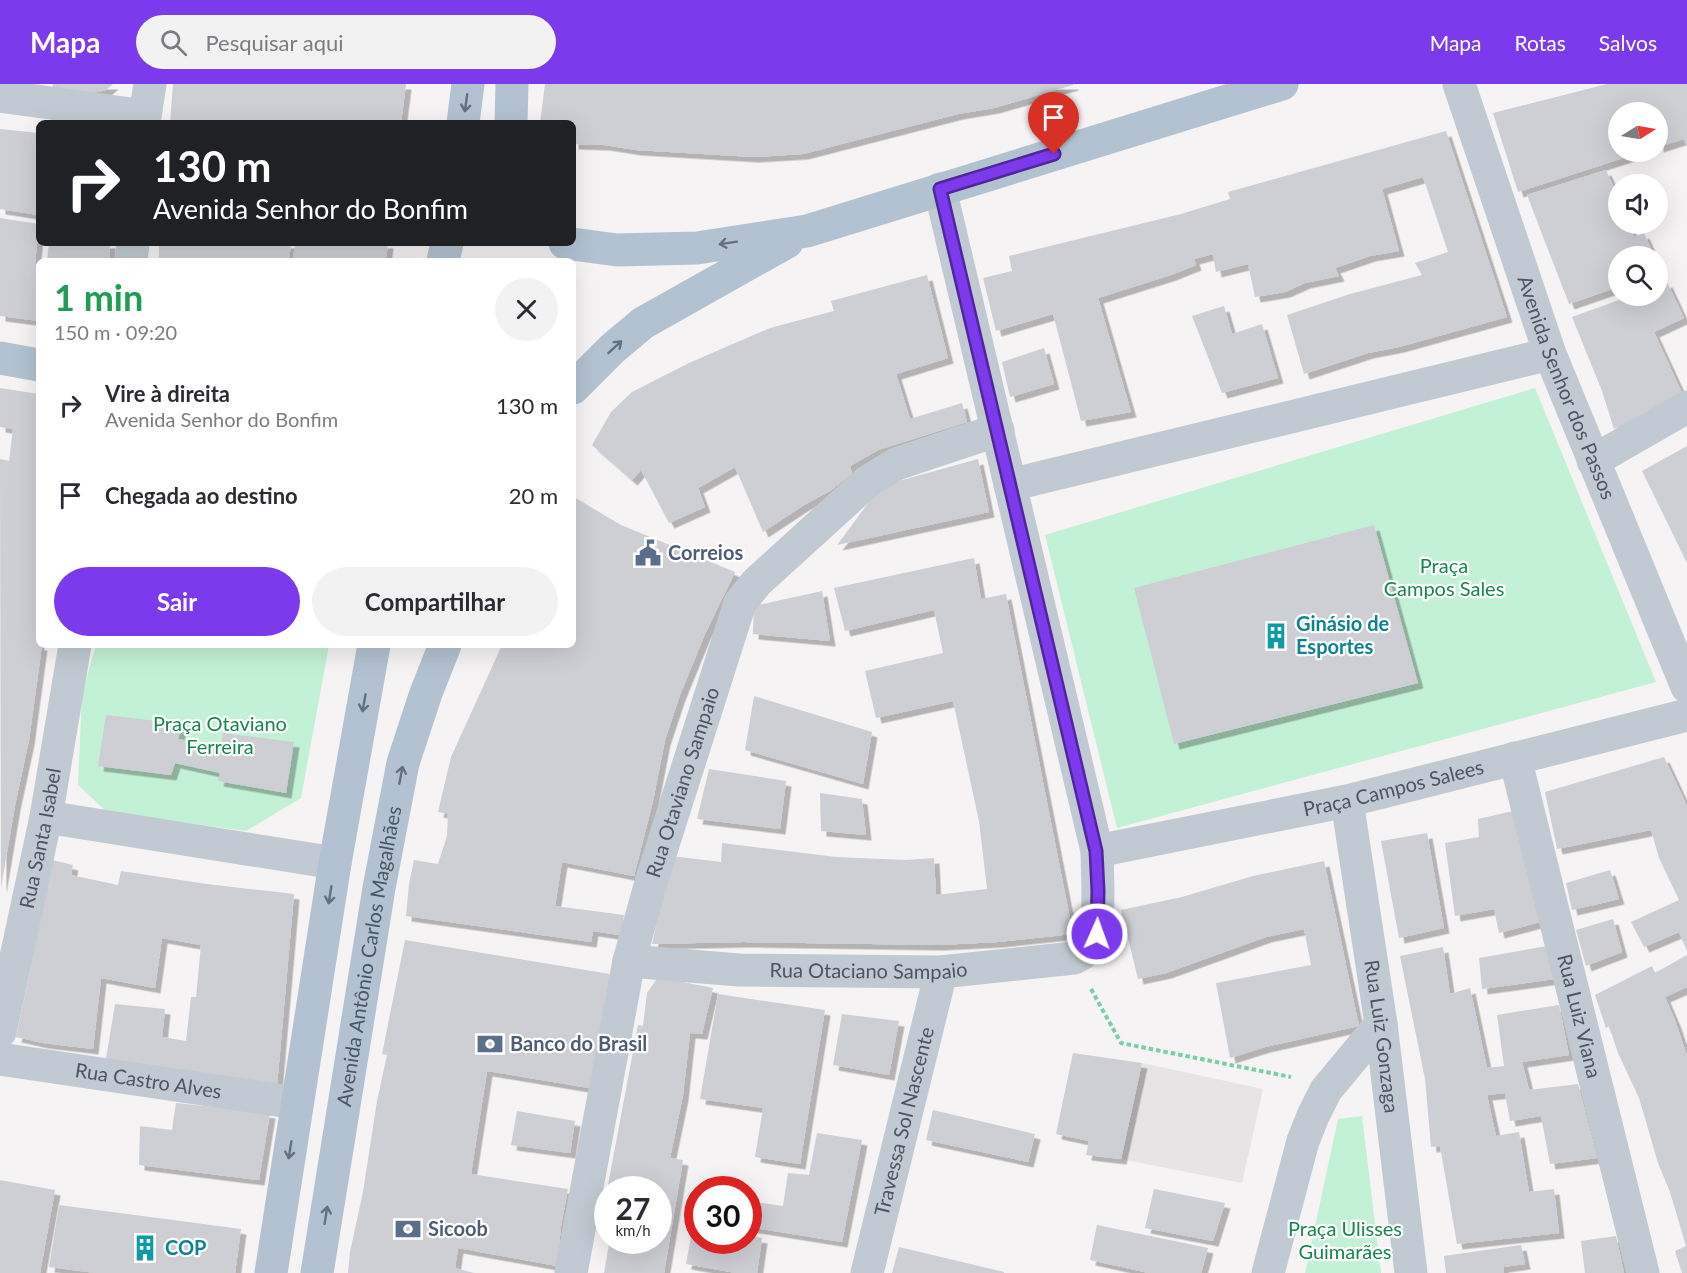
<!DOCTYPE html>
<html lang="pt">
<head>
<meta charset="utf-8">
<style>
  body { margin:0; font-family:Lato,sans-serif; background:#f2f2f3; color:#2b2b33; height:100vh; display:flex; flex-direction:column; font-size:22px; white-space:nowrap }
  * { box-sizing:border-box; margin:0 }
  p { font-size:20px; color:#7c7c81 }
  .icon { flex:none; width:33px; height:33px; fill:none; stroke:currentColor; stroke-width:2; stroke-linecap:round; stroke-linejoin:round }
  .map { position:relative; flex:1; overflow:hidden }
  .side { position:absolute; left:36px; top:174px; width:540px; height:390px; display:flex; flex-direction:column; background:#fff; border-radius:9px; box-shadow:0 6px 24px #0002 }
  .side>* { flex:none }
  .guide { position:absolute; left:36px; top:36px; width:540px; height:126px; border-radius:9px; box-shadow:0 6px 24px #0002; background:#202124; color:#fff; overflow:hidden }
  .needle { width:39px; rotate:79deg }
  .tools { position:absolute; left:1608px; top:18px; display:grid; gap:12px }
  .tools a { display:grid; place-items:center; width:60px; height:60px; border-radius:50%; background:#fff; box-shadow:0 6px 24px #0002; font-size:30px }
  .speed { position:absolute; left:594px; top:1092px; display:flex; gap:12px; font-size:30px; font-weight:700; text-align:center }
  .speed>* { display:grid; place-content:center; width:78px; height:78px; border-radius:50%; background:#fff; box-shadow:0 6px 24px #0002; line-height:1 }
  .speed small { font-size:15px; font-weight:400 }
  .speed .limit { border:9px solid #d22; background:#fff; color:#111 }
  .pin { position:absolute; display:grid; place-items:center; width:51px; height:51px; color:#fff; margin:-62px -26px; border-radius:50% 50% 50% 0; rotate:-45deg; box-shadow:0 0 6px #0007 }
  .pin .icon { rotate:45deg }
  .me { position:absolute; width:66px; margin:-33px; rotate:2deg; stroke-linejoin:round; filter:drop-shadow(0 0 4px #0008) }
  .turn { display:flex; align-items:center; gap:21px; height:126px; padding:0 18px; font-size:27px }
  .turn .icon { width:78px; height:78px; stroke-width:2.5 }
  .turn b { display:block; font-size:42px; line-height:51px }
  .round { display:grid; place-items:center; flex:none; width:63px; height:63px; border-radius:32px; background:#f2f2f3 }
  .overview { display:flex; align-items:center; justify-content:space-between; height:102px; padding:0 18px }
  h1 { font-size:36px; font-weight:700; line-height:45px; color:#1e9e55 }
  .action { display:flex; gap:12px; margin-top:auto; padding:12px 18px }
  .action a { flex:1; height:69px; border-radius:36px; background:#7c3aed; color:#fff; font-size:24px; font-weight:700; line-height:69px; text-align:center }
  .action a+a { background:#f2f2f3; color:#2b2b33 }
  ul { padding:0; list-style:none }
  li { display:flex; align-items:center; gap:18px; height:90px; padding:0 18px }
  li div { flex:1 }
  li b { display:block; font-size:22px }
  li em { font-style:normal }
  header { display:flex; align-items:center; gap:36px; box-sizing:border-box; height:84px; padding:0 30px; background:#7c3aed; color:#fff }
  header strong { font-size:28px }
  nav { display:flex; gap:33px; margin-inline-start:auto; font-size:21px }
  .search { width:420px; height:54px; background:#f2f2f3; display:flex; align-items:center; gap:15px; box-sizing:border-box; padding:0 21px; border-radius:33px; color:#7c7c81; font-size:22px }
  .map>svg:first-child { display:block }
  .education { fill:#e6e4e5 }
  .green { fill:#c3f1d5 }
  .building { fill:#cdcfd5; filter:url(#shadow) }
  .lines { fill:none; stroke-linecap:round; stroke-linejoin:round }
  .path { stroke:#7ad0a6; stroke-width:4; stroke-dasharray:4.5 3; stroke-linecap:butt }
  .minor { stroke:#c1cad2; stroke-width:33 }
  .primary { stroke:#b3c2d1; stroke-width:33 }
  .oneway { stroke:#64717d }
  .route-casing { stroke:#51269a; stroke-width:15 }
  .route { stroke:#7c3aed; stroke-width:10 }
  .labels { text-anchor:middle; stroke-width:4.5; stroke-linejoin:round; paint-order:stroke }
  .street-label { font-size:20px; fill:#4a5661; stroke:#fff }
  .service-label { font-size:20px; font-weight:bold; fill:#4e5e75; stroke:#fff; text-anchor:start }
  .park-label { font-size:20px; fill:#17864f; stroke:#fff }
  .culture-label { font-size:20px; font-weight:bold; fill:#0d838f; stroke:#fff; text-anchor:start }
</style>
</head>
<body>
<header>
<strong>Mapa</strong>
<div class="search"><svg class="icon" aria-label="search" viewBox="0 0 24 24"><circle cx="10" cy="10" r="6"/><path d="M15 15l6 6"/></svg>Pesquisar aqui</div>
<nav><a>Mapa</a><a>Rotas</a><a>Salvos</a></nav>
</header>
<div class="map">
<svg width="1687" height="1189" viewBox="0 0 1687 1189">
  <defs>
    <filter id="shadow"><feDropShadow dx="5.5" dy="5.5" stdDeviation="0" flood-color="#0004"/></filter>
  </defs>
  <rect width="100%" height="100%" fill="#f5f3f3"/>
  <path class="education" d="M1142,979L1263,1005L1242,1099L1121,1075Z"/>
  <path class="green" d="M1535,304L1656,598L1117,744L1045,451Z
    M96,561H329L301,714L246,747L107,728L78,701L82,609Z
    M1362,1032L1381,1189H1305L1338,1035Z"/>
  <path class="building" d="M53,0H113L106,6L88,10L52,6Z
    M173,0H406L401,39H170Z
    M545,0H1073V1L994,24L958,30L803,70L753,73L636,66L604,61L573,60V39H540Z
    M1607,0H1687V62L1684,55L1658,63V28H1618V68H1642L1518,108L1493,29Z
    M0,45L39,49V131L0,125Z
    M1446,47L1507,233L1399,263L1368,269L1304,290L1287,231L1350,210L1422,191L1415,179L1448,168L1423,93L1382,105L1399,167L1370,172L1335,184L1339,192L1305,199L1285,208L1255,213L1248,180L1216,188L1213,170L1194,175L1196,181L1171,191L1098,214L1131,328L1081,337L1053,230L996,247L983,194L1012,187L1009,172L1181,130L1230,115L1228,108Z
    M1606,86L1618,113V140H1629L1634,153L1644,149L1654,172H1618V203L1569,220L1527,111Z
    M0,134L39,140L35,180H39V237L0,232Z
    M49,159H110L109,177H47Z
    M159,159H291L289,177H159Z
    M312,159H388L386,177H293L295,160L312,162Z
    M927,191L948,274L896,290L910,335L962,319L967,338L878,366L850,382L852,389L830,407L804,421L763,448L735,383L698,404L705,423L669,439L641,386L632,396L592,361L611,328L632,308L689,279L770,244L834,227L831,217Z
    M1667,198L1684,234L1654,248L1682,309L1614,345L1602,307L1572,233L1630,212H1658V201Z
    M1224,222L1232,250L1262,240L1278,294L1222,309L1192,232Z
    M1044,264L1054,300L1010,313L1002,278Z
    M0,304L39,310V561H42L29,656L15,721L1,804L0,375L9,377L13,345L0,343Z
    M1687,362V479L1642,387Z
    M978,375L989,428L837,461L881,402Z
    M574,413L621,441L735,488L705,550L680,611L665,656L653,717L634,792L562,778L555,822L624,831L620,851L593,847L591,858L406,832L409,800L414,776L438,780L447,752L448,730L438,728L451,673L502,561H573Z
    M1374,441L1418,599L1174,660L1134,504Z
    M974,474L981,515L1006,510L1073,850L998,858L938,861L743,858L652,860L671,772L721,778L722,759L836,773L906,776L934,774L936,811L987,805L979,737L953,617L876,634L865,587L943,569L934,526L845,547L834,504Z
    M822,507L830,557L753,550L754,522Z
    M754,612L872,648L863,700L745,666Z
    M106,631L182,640L178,655L221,663L223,649L294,658L286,709L218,697L220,689L175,679L171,691L98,682Z
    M1664,673L1687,722V867L1679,848L1644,863L1631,838L1679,816L1659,774L1651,746L1557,765L1545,708Z
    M709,685L786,697L780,745L697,735Z
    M820,709L862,715L866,751L821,747Z
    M1513,727L1540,838L1499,849L1494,825L1455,832L1445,759L1479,753L1478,735Z
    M1427,749L1444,844L1399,854L1381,757Z
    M48,775L73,781L71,791L118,801L121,787L207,800L294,810L277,1002L106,975L115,920L165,925L162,953L186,957L191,913H196L201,861L162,854L155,904L101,894L93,965L43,959L16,953L31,882Z
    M1324,777L1359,942L1265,963L1230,974L1216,899L1311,881L1304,845L1266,853L1166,889L1138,895L1121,826L1182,813L1253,792Z
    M1610,786L1619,815L1572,826L1566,799Z
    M1613,835L1622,868L1586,882L1576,846Z
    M405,856L610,890L589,1004L487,987L471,1090L568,1105L561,1142L557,1182L458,1164L455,1184L474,1189H348L350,1168L363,1108L377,1017L387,971L382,970Z
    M1547,862L1554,895L1482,905L1479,874Z
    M1443,863L1450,910L1470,904L1487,984L1504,982L1497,931L1559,921L1569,971L1522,978L1529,1006L1578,1000L1597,1074L1550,1080L1541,1032L1510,1037L1505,1009L1487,1011L1496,1052L1519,1048L1529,1108L1554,1105L1559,1149L1457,1160L1440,1062L1431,1063L1425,995L1400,872Z
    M1687,871V903L1665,913L1676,939L1687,972V1189H1682L1675,1167L1686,1162L1670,1108L1658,1079L1639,1014L1618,969L1609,942L1606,944L1595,911L1652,882L1655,889Z
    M658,893L713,904L702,950L690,949L683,1011L670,1074L683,1076L664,1189H604L609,1160H616L617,1156H658V1106H607L638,941L643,942L647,909Z
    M718,910L825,926L800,1080L755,1073L763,1024L700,1015Z
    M842,930L899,937L889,991L833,981Z
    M1073,969L1142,979L1121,1075L1086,1071L1089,1057L1056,1050Z
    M176,1019L270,1029L259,1096L139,1081L140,1042L172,1046Z
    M933,1026L1035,1050L1028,1078L926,1056Z
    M517,1027L575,1037L570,1069L511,1061Z
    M817,1049L862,1056L842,1158L748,1143V1117L783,1122L788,1089L809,1091Z
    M0,1096L55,1106L40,1189H0Z
    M1154,1105L1225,1119L1213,1157L1145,1144Z
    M59,1121L241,1145L235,1189H96L49,1183Z
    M1097,1141L1208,1164L1201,1189H1149L1090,1176Z
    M693,1142L698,1143V1156H748V1152L762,1154L757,1189H736L686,1180Z
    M1616,1152L1624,1189H1585L1581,1157Z
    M1521,1161L1525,1180L1503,1183L1504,1189H1446L1444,1172Z
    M899,1163L1004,1188V1189H892Z"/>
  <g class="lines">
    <path class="path" d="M1091,905L1121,959L1291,993"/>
    <g class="minor">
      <path id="s1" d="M1459,0L1550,270L1687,603"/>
      <path d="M0,12L145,32"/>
      <path d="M144,39L150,0"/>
      <path d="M131,177L133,159"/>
      <path d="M1593,377L1687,323"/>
      <path d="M1010,401L1550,270"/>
      <path id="s2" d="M1515,674L1643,1189"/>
      <path id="s3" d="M1347,717L1381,940L1411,1189"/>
      <path d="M46,733L335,779"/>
      <path id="s4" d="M1097,767L1347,717L1687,631"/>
      <path id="s5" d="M629,877L739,886L941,888L1074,874L1083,869L1097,850L1098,807L1097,767L940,105"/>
      <path id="s6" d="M0,948L46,733L75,561"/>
      <path id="s7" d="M0,975L297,1019"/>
      <path id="s8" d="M571,1189L629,877L652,795L740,519L757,498L867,398L896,380L998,346"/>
      <path id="s9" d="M867,1189L941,888"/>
      <path d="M1268,1189L1303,1057L1313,1032L1326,1006L1381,940"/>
    </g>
    <g class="primary">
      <path d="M463,39L468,0"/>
      <path d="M511,39L512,0"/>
      <path d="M565,159L617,166L697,164L807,147L1282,0"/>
      <path d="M443,177L447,159"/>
      <path d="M0,274L39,281"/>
      <path d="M573,304L612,265L643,239L787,158"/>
      <path d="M271,1189L335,779L374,561"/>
      <path id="s10" d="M317,1189L379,804L403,679L426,609L445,561"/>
    </g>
  </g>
  <defs><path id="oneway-shaft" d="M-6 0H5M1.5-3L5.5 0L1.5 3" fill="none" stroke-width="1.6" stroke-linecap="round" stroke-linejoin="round" transform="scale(1.5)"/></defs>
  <g class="oneway">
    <use href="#oneway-shaft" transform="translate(466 19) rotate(98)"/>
    <use href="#oneway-shaft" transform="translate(728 159) rotate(171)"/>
    <use href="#oneway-shaft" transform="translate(615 263) rotate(-42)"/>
    <use href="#oneway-shaft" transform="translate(364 619) rotate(100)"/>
    <use href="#oneway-shaft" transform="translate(401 691) rotate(-79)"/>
    <use href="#oneway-shaft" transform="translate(330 811) rotate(99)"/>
    <use href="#oneway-shaft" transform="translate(290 1066) rotate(99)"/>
    <use href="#oneway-shaft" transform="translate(326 1131) rotate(-81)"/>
  </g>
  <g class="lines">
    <g class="route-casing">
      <path id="route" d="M1054,70L940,105L1096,767L1098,807L1097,850"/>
    </g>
    <use href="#route" class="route"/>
  </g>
  <defs>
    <g id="civic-bare" transform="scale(2.07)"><path d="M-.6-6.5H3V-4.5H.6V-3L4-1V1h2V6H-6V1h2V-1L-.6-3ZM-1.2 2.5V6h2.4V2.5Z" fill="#5c6f8a" stroke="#fff" stroke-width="2.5" paint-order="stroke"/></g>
    <g id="building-bare" transform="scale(2.07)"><path d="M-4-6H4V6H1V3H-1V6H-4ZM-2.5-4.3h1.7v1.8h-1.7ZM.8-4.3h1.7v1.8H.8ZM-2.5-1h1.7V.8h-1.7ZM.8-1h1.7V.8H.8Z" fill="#0f9aa8" stroke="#fff" stroke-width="2.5" paint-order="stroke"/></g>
    <g id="bank-bare" transform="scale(2.07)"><path d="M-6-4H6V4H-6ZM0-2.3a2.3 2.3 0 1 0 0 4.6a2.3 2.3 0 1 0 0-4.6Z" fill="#5c6f8a" stroke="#fff" stroke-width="2.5" paint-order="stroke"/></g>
  </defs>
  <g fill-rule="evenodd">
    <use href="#civic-bare" x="648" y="469"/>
    <use href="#building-bare" x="1276" y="552"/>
    <use href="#bank-bare" x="490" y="960"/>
    <use href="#bank-bare" x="408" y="1145"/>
    <use href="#building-bare" x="145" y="1164"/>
  </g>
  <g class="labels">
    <g class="street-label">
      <text dy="7" stroke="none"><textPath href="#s1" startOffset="322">Avenida Senhor dos Passos</textPath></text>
      <text dy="7" stroke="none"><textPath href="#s8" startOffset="504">Rua Otaviano Sampaio</textPath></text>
      <text dy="7" stroke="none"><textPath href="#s4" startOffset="303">Praça Campos Salees</textPath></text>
      <text dy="7" stroke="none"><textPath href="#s6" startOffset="198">Rua Santa Isabel</textPath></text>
      <text dy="7" stroke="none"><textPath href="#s10" startOffset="321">Avenida Antônio Carlos Magalhães</textPath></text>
      <text dy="7" stroke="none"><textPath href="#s5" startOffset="240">Rua Otaciano Sampaio</textPath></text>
      <text dy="7" stroke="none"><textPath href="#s2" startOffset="266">Rua Luiz Viana</textPath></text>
      <text dy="7" stroke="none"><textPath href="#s3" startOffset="238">Rua Luiz Gonzaga</textPath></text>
      <text dy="7" stroke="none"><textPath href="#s7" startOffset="150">Rua Castro Alves</textPath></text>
      <text dy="7" stroke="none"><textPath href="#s9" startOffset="156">Travessa Sol Nascente</textPath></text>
    </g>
    <g class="service-label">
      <text x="668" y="476">Correios</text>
      <text x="510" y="967">Banco do Brasil</text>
      <text x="428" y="1152">Sicoob</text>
    </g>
    <g class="park-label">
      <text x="1444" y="489">Praça<tspan x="1444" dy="23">Campos Sales</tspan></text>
      <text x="220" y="647">Praça Otaviano<tspan x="220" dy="23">Ferreira</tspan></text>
      <text x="1345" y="1152">Praça Ulisses<tspan x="1345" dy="23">Guimarães</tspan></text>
    </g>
    <g class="culture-label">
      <text x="1296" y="547">Ginásio de<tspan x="1296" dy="23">Esportes</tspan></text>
      <text x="165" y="1171">COP</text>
    </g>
  </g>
</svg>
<div class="tools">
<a><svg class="needle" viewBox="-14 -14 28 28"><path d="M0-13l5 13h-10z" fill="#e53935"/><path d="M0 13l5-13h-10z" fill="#7c7c81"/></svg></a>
<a><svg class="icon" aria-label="sound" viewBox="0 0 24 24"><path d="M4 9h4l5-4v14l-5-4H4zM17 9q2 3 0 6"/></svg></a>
<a><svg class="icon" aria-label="search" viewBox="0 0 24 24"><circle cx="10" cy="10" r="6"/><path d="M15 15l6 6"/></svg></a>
</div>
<div class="speed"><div>27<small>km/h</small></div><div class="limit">30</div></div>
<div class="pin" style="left:1054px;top:70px;background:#d93025"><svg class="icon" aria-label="arrive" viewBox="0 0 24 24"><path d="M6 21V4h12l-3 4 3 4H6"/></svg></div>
<svg class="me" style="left:1097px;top:850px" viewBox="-20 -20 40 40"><circle r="17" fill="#7c3aed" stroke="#fff" stroke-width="3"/><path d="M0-11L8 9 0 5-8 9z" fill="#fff"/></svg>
<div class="guide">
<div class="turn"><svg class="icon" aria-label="right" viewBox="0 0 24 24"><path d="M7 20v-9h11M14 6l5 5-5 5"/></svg><div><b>130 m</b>Avenida Senhor do Bonfim</div></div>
</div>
<section class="side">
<div class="overview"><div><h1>1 min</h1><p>150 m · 09:20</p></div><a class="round"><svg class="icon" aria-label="close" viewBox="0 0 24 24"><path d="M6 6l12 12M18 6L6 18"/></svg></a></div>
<ul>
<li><svg class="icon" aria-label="right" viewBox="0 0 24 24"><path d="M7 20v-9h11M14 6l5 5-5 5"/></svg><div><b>Vire à direita</b><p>Avenida Senhor do Bonfim</p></div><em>130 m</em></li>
<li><svg class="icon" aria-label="arrive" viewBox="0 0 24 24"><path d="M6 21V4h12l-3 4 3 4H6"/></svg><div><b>Chegada ao destino</b></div><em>20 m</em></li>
</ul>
<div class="action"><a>Sair</a><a>Compartilhar</a></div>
</section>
</div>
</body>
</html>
